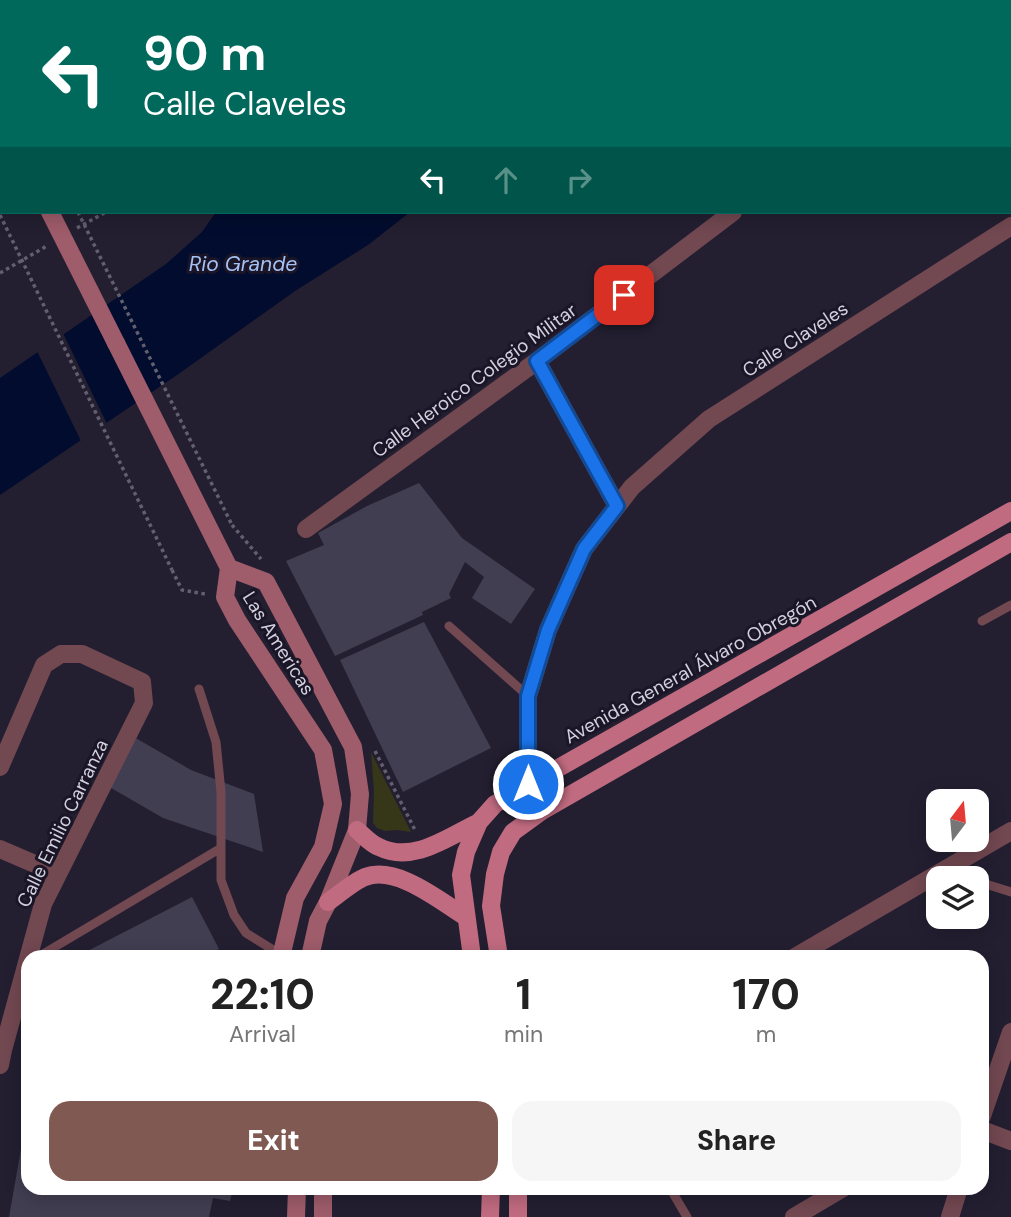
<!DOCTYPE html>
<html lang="en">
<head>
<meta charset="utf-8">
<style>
  body { margin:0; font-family:"DM Sans",sans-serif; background:#f6f6f6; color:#222; height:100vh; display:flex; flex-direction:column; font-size:26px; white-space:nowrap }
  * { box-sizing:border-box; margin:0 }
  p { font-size:23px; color:#767676 }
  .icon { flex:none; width:38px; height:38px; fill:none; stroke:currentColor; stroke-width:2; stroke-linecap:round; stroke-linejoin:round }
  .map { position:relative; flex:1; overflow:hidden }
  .sheet { position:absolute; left:21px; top:950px; width:968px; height:245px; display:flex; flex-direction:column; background:#fff; border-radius:21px; box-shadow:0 4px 18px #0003 }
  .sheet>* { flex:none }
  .top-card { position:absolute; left:0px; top:0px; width:1012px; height:214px; box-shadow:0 4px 18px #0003; background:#00695c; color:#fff; overflow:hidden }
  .needle { width:46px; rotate:16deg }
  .fabs { position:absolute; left:926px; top:789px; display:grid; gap:14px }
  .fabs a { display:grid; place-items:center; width:63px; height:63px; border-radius:14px; background:#fff; box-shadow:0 4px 18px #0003; font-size:35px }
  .pin { position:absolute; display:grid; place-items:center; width:60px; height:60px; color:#fff; margin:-30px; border-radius:14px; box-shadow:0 4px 10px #0006 }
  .me { position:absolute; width:77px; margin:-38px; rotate:0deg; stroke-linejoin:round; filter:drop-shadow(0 0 5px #0008) }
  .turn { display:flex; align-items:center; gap:24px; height:147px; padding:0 28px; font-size:32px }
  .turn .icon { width:91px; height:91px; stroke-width:2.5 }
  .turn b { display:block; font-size:49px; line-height:60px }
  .lanes { display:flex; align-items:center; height:66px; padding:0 28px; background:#0003; justify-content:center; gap:35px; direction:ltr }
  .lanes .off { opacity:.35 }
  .eta { display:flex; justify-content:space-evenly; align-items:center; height:119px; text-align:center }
  .eta b { font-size:42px; font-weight:800; line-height:49px }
  .action { display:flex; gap:14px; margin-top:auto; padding:14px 28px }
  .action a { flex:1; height:80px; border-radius:21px; background:#805952; color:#fff; font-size:28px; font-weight:800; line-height:80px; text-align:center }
  .action a+a { background:#f6f6f6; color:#222 }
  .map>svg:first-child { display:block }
  .green { fill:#363718 }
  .water { fill:#020c2e }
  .pier { fill:#231f31 }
  .building { fill:#423e52 }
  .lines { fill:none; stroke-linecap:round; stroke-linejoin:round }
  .path { stroke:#625f6f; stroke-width:3.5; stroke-dasharray:3.5 3.5; stroke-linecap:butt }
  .service { stroke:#724851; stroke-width:9 }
  .minor { stroke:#724851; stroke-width:18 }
  .secondary { stroke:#9f5c6b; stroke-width:18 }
  .primary { stroke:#c16b80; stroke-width:18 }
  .path-bridge { stroke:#625f6f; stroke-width:3.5; stroke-dasharray:3.5 3.5; stroke-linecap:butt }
  .secondary-bridge { stroke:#9f5c6b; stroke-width:18 }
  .route-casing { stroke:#114b97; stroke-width:18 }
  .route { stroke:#1a73e8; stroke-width:12 }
  .labels { text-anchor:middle; stroke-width:6; stroke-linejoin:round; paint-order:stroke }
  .street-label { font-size:19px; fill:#d3d0dd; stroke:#1a1627 }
  .water-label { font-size:21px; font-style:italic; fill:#a5c0f5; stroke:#1a1627 }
</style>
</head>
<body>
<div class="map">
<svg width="1011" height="1217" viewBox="0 0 1011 1217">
  <rect width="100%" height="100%" fill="#231f31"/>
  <path class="green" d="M371,752L411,832L397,830L385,831L377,828L373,823L374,791Z"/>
  <path class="water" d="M548,0H780L777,2H543Z
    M216,212H410L368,245L295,291L177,375L0,495V378L166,264L202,232Z"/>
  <path class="pier" d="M62,331L108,426L82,443L36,349Z"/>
  <path class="building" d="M419,483L462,538L535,589L511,624L472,598L484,577L465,562L449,594L451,598L422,612L423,615L335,656L286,561L324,545L318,533L367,506Z
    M424,622L491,748L403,792L340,660Z
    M134,737L191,770L254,794L263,852L163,818L106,785Z
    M192,897L219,949L202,957H76Z
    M21,1149L28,1150V1188H233L230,1201L213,1198L209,1217H9Z"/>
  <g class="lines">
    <path class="path" d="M1,0L2,9
      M127,2L128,0
      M77,228L106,212
      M0,273L47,246
      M232,525L261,559
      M172,570L182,590L205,594
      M375,751L416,832"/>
    <path class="service" d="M44,0V2
      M0,180L2,179
      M982,621L1011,605
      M449,626L528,696
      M199,689L216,742L221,792V880L234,915L246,933L283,956
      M941,875L960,878
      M976,881L1011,892
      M38,957L221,848
      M670,1188L687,1217"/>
    <path class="minor" d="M1009,2L1011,0
      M537,361L617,506
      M306,529L537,361L733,212
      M0,767L44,665L61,654H82L142,682L144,703L43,904L3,1050L0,1065
      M528,784V696L548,630L584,549L632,487L709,419L1011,226
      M0,849L58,874
      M795,957L1011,831
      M982,1116L1011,1032
      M982,1130L1011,1141
      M794,1217L843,1188
      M950,1217L959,1188"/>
    <path class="secondary" d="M0,112L2,116
      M116,343L229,568
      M229,568L266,582L353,747L360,794L357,830L328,902L318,921L310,957
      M229,568L225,597L237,620L323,750L333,804L323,847L295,898L281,957
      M296,1217L297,1188
      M323,1217V1188"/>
    <path class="primary" d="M357,830C364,836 371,844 379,847C413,864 448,837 479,822
      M328,902C338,895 353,882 365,877C397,865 440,901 466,917
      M472,957L461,875L466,852L479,822L495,804L1011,511
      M499,957L491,906L495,874L501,852L513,832L542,811L1011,542
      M490,1217L491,1188
      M518,1217V1188"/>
    <path class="path-bridge" d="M78,212L232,525
      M0,215L172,570"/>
    <path class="secondary-bridge" d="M50,212L116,343"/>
  </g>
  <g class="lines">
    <g class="route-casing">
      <path id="route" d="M528,784V696L548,630L584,549L617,506L537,361L624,295"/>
    </g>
    <use href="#route" class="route"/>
  </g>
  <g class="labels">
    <g class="street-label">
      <text transform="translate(795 339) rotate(-33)" y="7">Calle Claveles</text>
      <text transform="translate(474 380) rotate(-36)" y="7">Calle Heroico Colegio Militar</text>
      <text transform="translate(279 643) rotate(58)" y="7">Las Americas</text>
      <text transform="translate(690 669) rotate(-29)" y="7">Avenida General Álvaro Obregón</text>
      <text transform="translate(62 823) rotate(-64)" y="7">Calle Emilio Carranza</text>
    </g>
    <g class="water-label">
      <text x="243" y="271">Rio Grande</text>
    </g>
  </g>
</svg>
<div class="fabs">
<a><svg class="needle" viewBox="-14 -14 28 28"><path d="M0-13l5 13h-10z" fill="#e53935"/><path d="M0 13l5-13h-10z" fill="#767676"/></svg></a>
<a><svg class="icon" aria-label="layers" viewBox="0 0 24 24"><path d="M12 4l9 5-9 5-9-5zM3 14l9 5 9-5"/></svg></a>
</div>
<div class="pin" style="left:624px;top:295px;background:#d93025"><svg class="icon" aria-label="arrive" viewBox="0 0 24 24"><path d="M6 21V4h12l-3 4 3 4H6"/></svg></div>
<svg class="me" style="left:528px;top:784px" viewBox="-20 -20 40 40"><circle r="17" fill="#1a73e8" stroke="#fff" stroke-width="3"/><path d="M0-11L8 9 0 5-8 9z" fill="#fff"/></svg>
<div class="top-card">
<div class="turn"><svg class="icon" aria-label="left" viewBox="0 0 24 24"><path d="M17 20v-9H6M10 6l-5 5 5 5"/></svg><div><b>90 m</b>Calle Claveles</div></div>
<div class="lanes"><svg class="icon" aria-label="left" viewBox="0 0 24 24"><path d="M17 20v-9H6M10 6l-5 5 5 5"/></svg><svg class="icon off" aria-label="ahead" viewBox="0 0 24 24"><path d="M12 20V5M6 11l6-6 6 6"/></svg><svg class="icon off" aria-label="right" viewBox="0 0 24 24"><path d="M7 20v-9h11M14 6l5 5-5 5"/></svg></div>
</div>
<section class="sheet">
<div class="eta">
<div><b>22:10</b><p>Arrival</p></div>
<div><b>1</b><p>min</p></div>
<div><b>170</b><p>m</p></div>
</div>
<div class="action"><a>Exit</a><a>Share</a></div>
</section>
</div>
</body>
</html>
